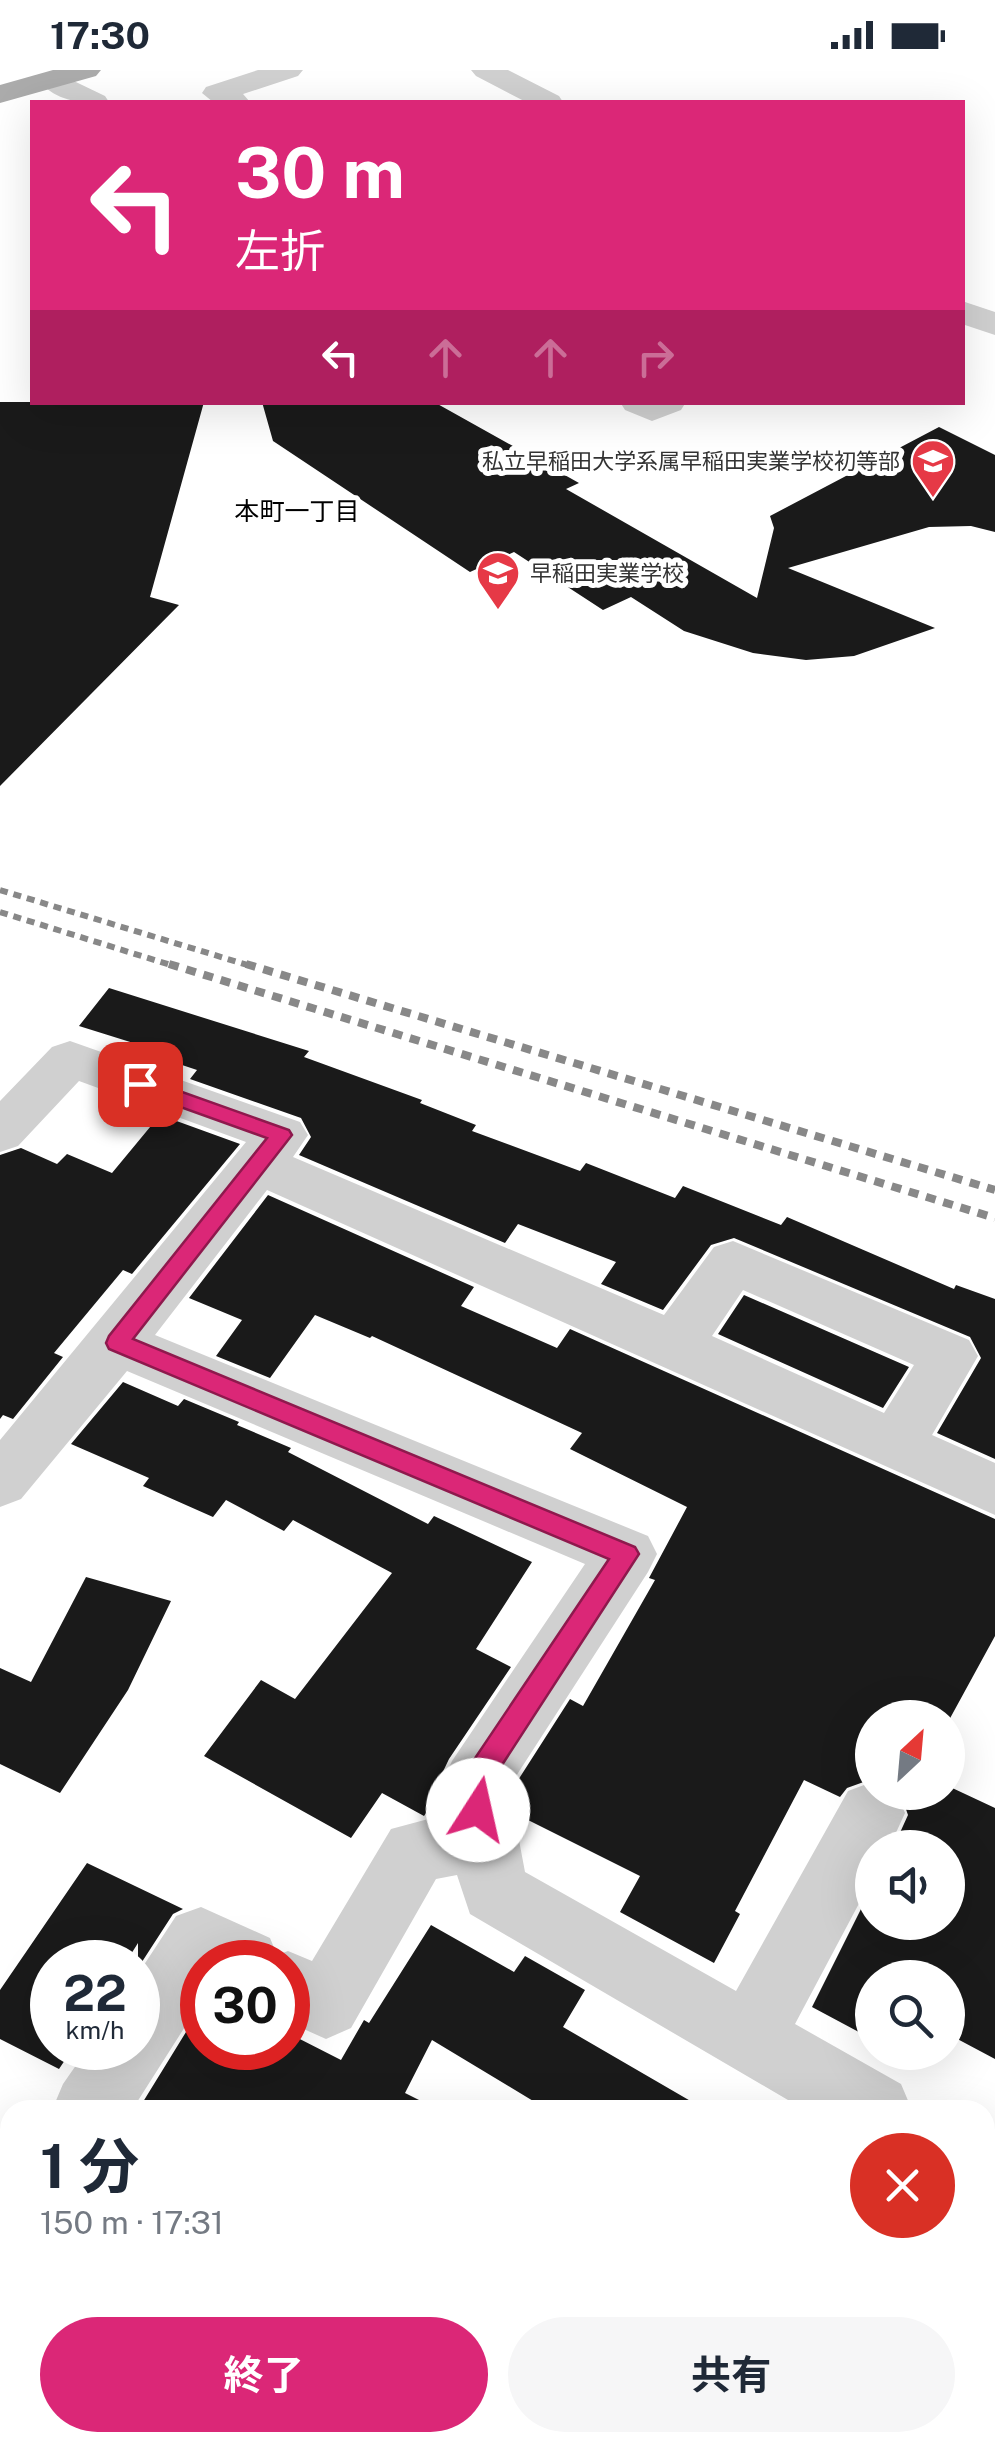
<!DOCTYPE html>
<html lang="ja">
<head>
<meta charset="utf-8">
<style>
  body { margin:0; font-family:"Public Sans","Noto Sans JP",sans-serif; background:#f6f6f7; color:#1f2937; height:100vh; display:flex; flex-direction:column; font-size:38px; white-space:nowrap }
  * { box-sizing:border-box; margin:0 }
  p { font-size:32px; color:#747a83 }
  .icon { flex:none; width:55px; height:55px; fill:none; stroke:currentColor; stroke-width:2; stroke-linecap:round; stroke-linejoin:round }
  .map { position:relative; flex:1; overflow:hidden }
  .details { position:absolute; left:0px; top:2030px; width:995px; height:352px; display:flex; flex-direction:column; background:#fff; border-radius:30px 30px 0 0; box-shadow:0 10px 40px #0002 }
  .details>* { flex:none }
  .banner { position:absolute; left:30px; top:30px; width:935px; height:305px; border-radius:0px; box-shadow:0 10px 40px #0002; background:#db2777; color:#fff; overflow:hidden }
  .needle { width:65px; rotate:26deg }
  .buttons { position:absolute; left:855px; top:1630px; display:grid; gap:20px }
  .buttons a { display:grid; place-items:center; width:110px; height:110px; border-radius:50%; background:#fff; box-shadow:0 10px 40px #0002; font-size:50px }
  .speed { position:absolute; left:30px; top:1870px; display:flex; gap:20px; font-size:50px; font-weight:700; text-align:center }
  .speed>* { display:grid; place-content:center; width:130px; height:130px; border-radius:50%; background:#fff; box-shadow:0 10px 40px #0002; line-height:1 }
  .speed small { font-size:25px; font-weight:400 }
  .speed .limit { border:15px solid #d22; background:#fff; color:#111 }
  .pin { position:absolute; display:grid; place-items:center; width:85px; height:85px; color:#fff; margin:-42px; border-radius:20px; box-shadow:0 5px 15px #0006 }
  .me { position:absolute; width:110px; margin:-55px; rotate:10deg; stroke-linejoin:round; filter:drop-shadow(0 0 8px #0008) }
  .turn { display:flex; align-items:center; gap:35px; height:210px; padding:0 40px; font-size:45px }
  .turn .icon { width:130px; height:130px; stroke-width:2.5 }
  .turn b { display:block; font-size:70px; line-height:85px }
  .lanes { display:flex; align-items:center; height:95px; padding:0 40px; background:#0003; justify-content:center; gap:50px; direction:ltr }
  .lanes .off { opacity:.35 }
  .round { display:grid; place-items:center; flex:none; width:105px; height:105px; border-radius:52px; background:#f6f6f7 }
  .headline { display:flex; align-items:center; justify-content:space-between; height:170px; padding:0 40px }
  h1 { font-size:60px; font-weight:700; line-height:75px }
  .cta { display:flex; gap:20px; margin-top:auto; padding:20px 40px }
  .cta a { flex:1; height:115px; border-radius:60px; background:#db2777; color:#fff; font-size:40px; font-weight:700; line-height:115px; text-align:center }
  .cta a+a { background:#f6f6f7; color:#1f2937 }
  .status { display:flex; justify-content:space-between; align-items:center; height:70px; padding:0 50px; background:#fff; direction:ltr }
  .status svg { height:28px; fill:currentColor }
  .map>svg:first-child { display:block }
  .building { fill:#1a1a1a }
  .lines { fill:none; stroke-linecap:round; stroke-linejoin:round }
  .minor { fill:#d0d0d0; fill-rule:evenodd }
  .major { fill:#ababab; fill-rule:evenodd }
  .rail-far1 { stroke:#888; stroke-width:6; stroke-dasharray:8 6; stroke-linecap:butt }
  .rail { stroke:#888; stroke-width:8; stroke-dasharray:10 8; stroke-linecap:butt }
  .route { fill:#db2777; stroke:#8e194d; stroke-width:2.5 }
  .labels { text-anchor:middle; stroke-width:10; stroke-linejoin:round; paint-order:stroke }
  .far-poi-label { font-size:22px; fill:#333; stroke:#fff; text-anchor:end }
  .far-neighbourhood-label { font-size:25px; fill:#000; stroke:#fff }
</style>
</head>
<body>
<div class="status"><b>17:30</b><svg viewBox="0 0 49 12"><path d="M0 12V9h3v3zM5 12V6h3v6zM10 12V3h3v9zM15 12V0h3v12zM26 1h20v11H26zM47 4h2v5h-2z"/></svg></div>
<div class="map">
<svg width="995" height="2382" viewBox="0 0 995 2382">
  <rect width="100%" height="100%" fill="#fff"/>
  <path class="building" d="M0,332H204L150,527L179,535L0,716Z
    M262,332H434L579,413L566,419L757,528L774,458L770,446L939,357L995,385V462L971,456L929,457L788,498L935,558L854,586L806,590L753,583L684,561L631,527L603,540L514,482L470,502L273,371Z
    M109,918L309,981L304,987L422,1030L420,1033L476,1055L472,1061L580,1101L586,1093L675,1128L683,1116L781,1155L787,1147L954,1219L956,1215L995,1229V1389L937,1363L981,1288L970,1267L734,1168L711,1175L663,1240L601,1214L616,1192L518,1154L505,1173L299,1085L311,1067L301,1048L190,1009L197,1000L155,986L159,981L79,956Z
    M160,1045L240,1074L132,1204L123,1200L54,1283L63,1287L13,1349L3,1345L0,1349V1085L21,1078L57,1094L67,1084L112,1103Z
    M268,1125L474,1217L461,1236L557,1278L570,1259L995,1449V1566L948,1652V1648H872V1709L847,1718L840,1727L804,1710L735,1841L740,1844L714,1893L620,1842L640,1806L518,1745L513,1718L570,1629L583,1636L655,1510L649,1508L687,1437L570,1379L582,1363L372,1266L370,1268L315,1245L270,1308L216,1286L242,1250L189,1228Z
    M744,1225L909,1297L883,1338L718,1264Z
    M123,1312L178,1336L184,1329L239,1352L237,1355L291,1378L288,1382L428,1454L434,1446L532,1492L476,1579L511,1597L449,1689L439,1710L440,1723L424,1746L382,1723L351,1768L204,1686L261,1610L295,1629L392,1503L293,1450L284,1461L226,1430L213,1447L143,1416L149,1408L71,1374Z
    M86,1507L171,1531L128,1620L60,1723L0,1694V1598L31,1612Z
    M948,1716L995,1738V1989L948,1964V1908H872L870,1968L812,1937L872,1817V1852H948V1778H893L908,1745L900,1722H948Z
    M87,1793L183,1839L173,1844L138,1898V1873L126,1892H52V1978H73L59,1999L0,1969V1920Z
    M431,1855L514,1902L525,1886L585,1920L563,1957L706,2040H548L432,1970L405,2023L439,2040H138L202,1936V1978H288V1963L341,1990L364,1950L369,1953Z"/>
  <g class="lines">
    <path class="minor" d="M258,0H303L298,6L243,24L250,32H213L202,23L206,17Z
      M471,0H508L559,26L563,32H526L476,6Z
      M53,1L105,26L109,32C83,34 56,32 38,10L43,4Z
      M962,231L995,242V265L962,254Z
      M620,332H686L681,340L652,351L625,340Z
      M70,971L300,1052L308,1065L293,1087L664,1245L714,1177L733,1171L969,1270L978,1286L932,1365L995,1393V1445L267,1120L155,1265L648,1466L657,1484L648,1502L509,1717L525,1802L736,1921L848,1721L872,1712V1722H896L905,1743L889,1778H872V1809L795,1954L901,2014L912,2040H805L470,1844L457,1805L436,1809L351,1958L326,1969L288,1952V1892H202V1930L132,2040H52L63,2014L88,1978H138V1904L176,1846L201,1837L270,1868L277,1885L288,1881L312,1891L391,1759L447,1744L442,1712L452,1691L585,1494L127,1301L21,1429L0,1437V1370L246,1072L79,1011L18,1076L0,1082V1031L52,977ZM743,1220L914,1295L884,1343L712,1266Z
      M985,2065L995,2069V2144L985,2140Z
      M210,2372H290L286,2382H206Z"/>
    <path class="major" d="M53,0H101L96,6L0,33V15Z"/>
    <path class="rail-far1" d="M0,820L254,897
      M0,842L177,897"/>
    <path class="rail" d="M169,894L995,1148
      M246,894L995,1120"/>
  </g>
  <path class="route" d="M140,1007L289,1060L292,1065L133,1269L635,1477L639,1484L489,1715L492,1740L488,1749L478,1753L469,1749L461,1712L465,1703L609,1489L109,1279L106,1273L109,1266L267,1068L133,1020L130,1014L133,1009Z"/>
  <defs>
    <g id="school-pin" transform="scale(2.25)"><path d="M0 17L-7.5 6A9.5 9.5 0 1 1 7.5 6Z" fill="#e63946" stroke="#fff"/><path d="M0-5L7-2L0 1L-7-2ZM-4 1L0 2.5L4 1V4Q0 6-4 4Z" fill="#fff"/></g>
  </defs>
  <g fill-rule="evenodd">
    <use href="#school-pin" x="933" y="391"/>
    <use href="#school-pin" x="498" y="503"/>
  </g>
  <g class="labels">
    <g class="far-poi-label">
      <text x="900" y="399">私立早稲田大学系属早稲田実業学校初等部</text>
      <text x="530" y="511" text-anchor="start">早稲田実業学校</text>
    </g>
    <g class="far-neighbourhood-label">
      <text x="297" y="450">本町一丁目</text>
    </g>
  </g>
</svg>
<div class="buttons">
<a><svg class="needle" viewBox="-14 -14 28 28"><path d="M0-13l5 13h-10z" fill="#e53935"/><path d="M0 13l5-13h-10z" fill="#747a83"/></svg></a>
<a><svg class="icon" aria-label="sound" viewBox="0 0 24 24"><path d="M4 9h4l5-4v14l-5-4H4zM17 9q2 3 0 6"/></svg></a>
<a><svg class="icon" aria-label="search" viewBox="0 0 24 24"><circle cx="10" cy="10" r="6"/><path d="M15 15l6 6"/></svg></a>
</div>
<div class="speed"><div>22<small>km/h</small></div><div class="limit">30</div></div>
<div class="pin" style="left:140px;top:1014px;background:#d93025"><svg class="icon" aria-label="arrive" viewBox="0 0 24 24"><path d="M6 21V4h12l-3 4 3 4H6"/></svg></div>
<svg class="me" style="left:478px;top:1740px" viewBox="-20 -20 40 40"><circle r="19" fill="#fff"/><path d="M0-13L10 11 0 6-10 11z" fill="#db2777"/></svg>
<div class="banner">
<div class="turn"><svg class="icon" aria-label="left" viewBox="0 0 24 24"><path d="M17 20v-9H6M10 6l-5 5 5 5"/></svg><div><b>30 m</b>左折</div></div>
<div class="lanes"><svg class="icon" aria-label="left" viewBox="0 0 24 24"><path d="M17 20v-9H6M10 6l-5 5 5 5"/></svg><svg class="icon off" aria-label="ahead" viewBox="0 0 24 24"><path d="M12 20V5M6 11l6-6 6 6"/></svg><svg class="icon off" aria-label="ahead" viewBox="0 0 24 24"><path d="M12 20V5M6 11l6-6 6 6"/></svg><svg class="icon off" aria-label="right" viewBox="0 0 24 24"><path d="M7 20v-9h11M14 6l5 5-5 5"/></svg></div>
</div>
<section class="details">
<div class="headline"><div><h1>1 分</h1><p>150 m · 17:31</p></div><a class="round" style="background:#d93025;color:#fff"><svg class="icon" aria-label="close" viewBox="0 0 24 24"><path d="M6 6l12 12M18 6L6 18"/></svg></a></div>
<div class="cta"><a>終了</a><a>共有</a></div>
</section>
</div>
</body>
</html>
